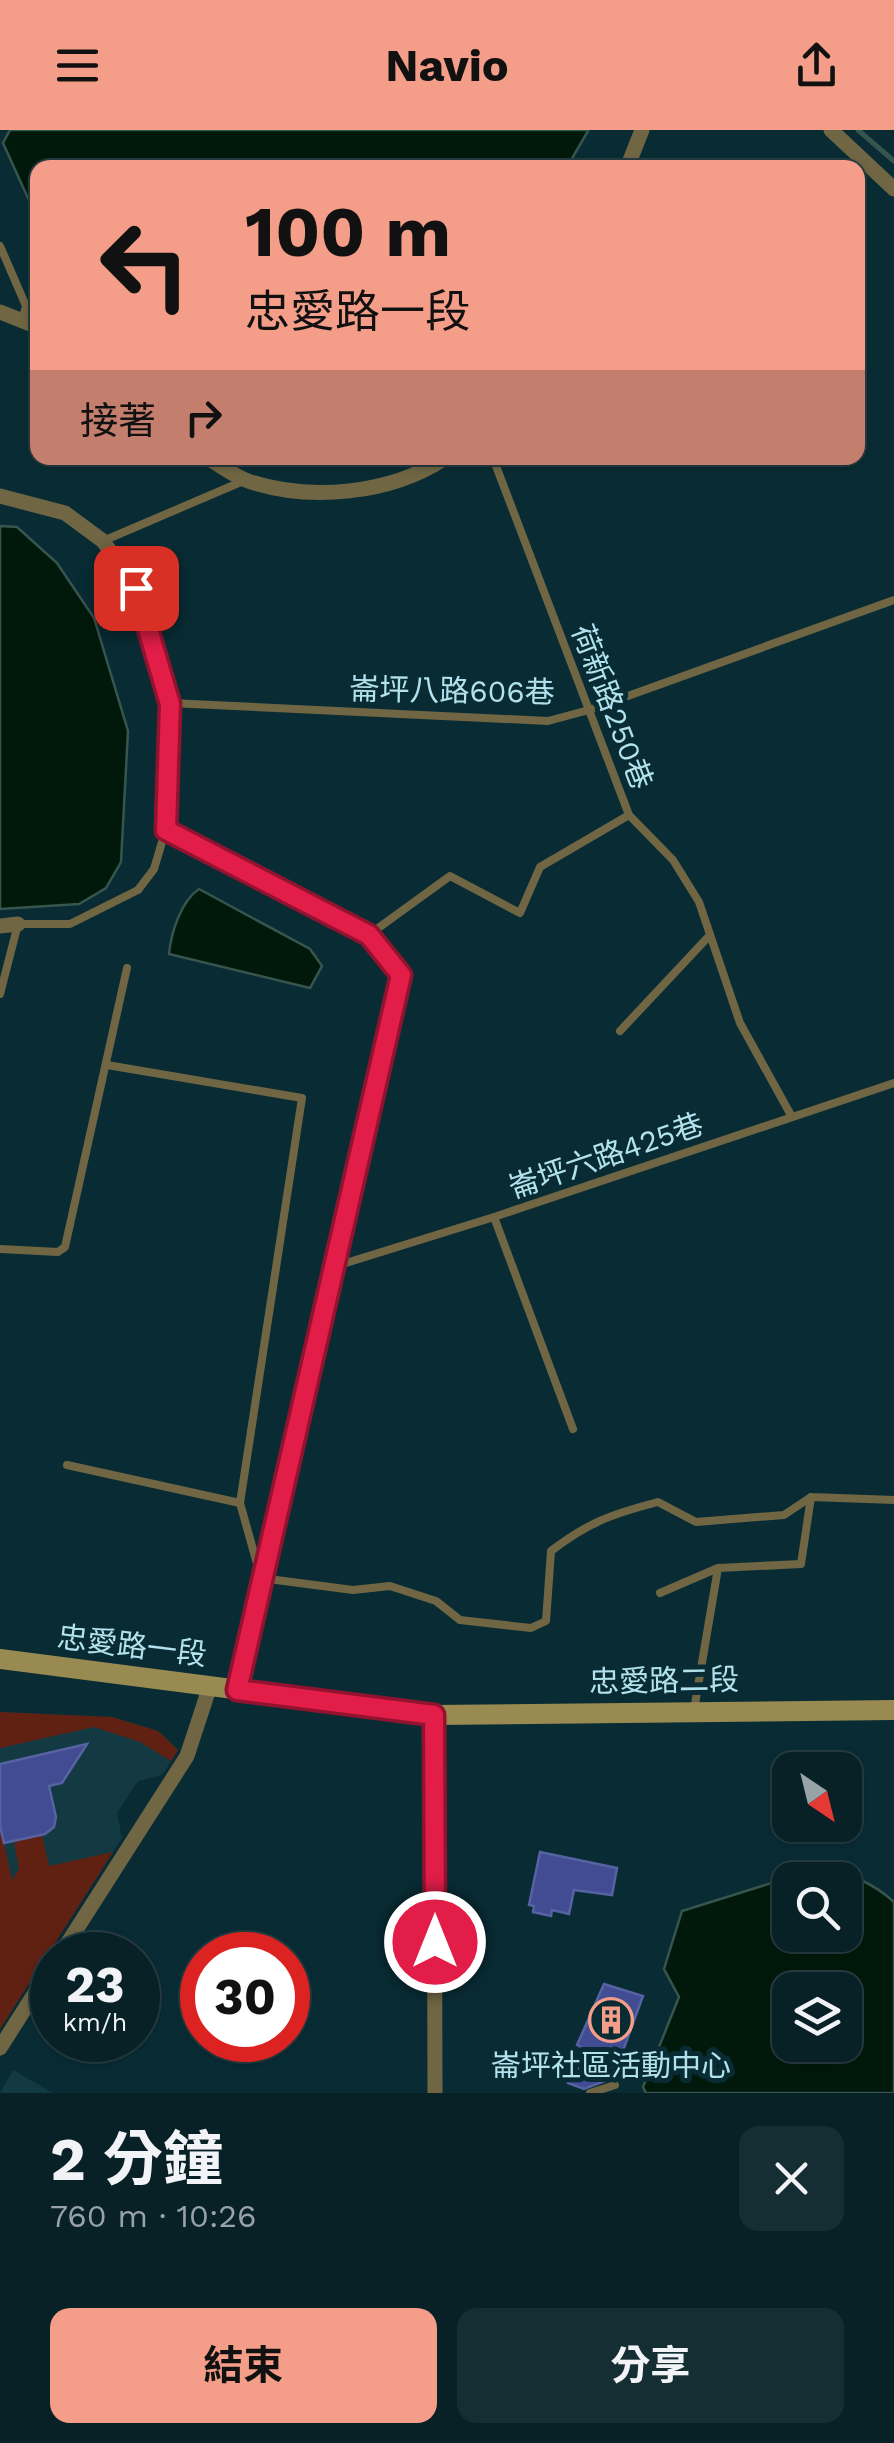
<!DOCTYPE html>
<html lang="zh-TW">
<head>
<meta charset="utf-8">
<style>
  body { margin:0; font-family:"Work Sans","Noto Sans TC",sans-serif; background:#152e33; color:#f1f3f6; height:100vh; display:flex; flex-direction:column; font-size:38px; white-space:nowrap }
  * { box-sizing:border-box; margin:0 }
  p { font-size:32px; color:#98a3a7 }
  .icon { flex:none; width:55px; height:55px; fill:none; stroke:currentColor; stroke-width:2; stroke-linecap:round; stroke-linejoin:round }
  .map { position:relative; height:1963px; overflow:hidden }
  .details { display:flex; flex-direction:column; background:#072127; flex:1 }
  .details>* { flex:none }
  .top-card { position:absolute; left:30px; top:30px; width:835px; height:305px; border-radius:20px; box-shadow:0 2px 8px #0004,0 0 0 2px #283e44; background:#f49e89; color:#111; overflow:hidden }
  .needle { width:65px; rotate:145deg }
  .buttons { position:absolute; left:772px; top:1622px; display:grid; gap:20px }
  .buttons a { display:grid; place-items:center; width:90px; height:90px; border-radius:20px; background:#072127; box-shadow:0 2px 8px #0004,0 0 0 2px #283e44; font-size:50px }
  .speed { position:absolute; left:30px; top:1802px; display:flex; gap:20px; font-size:50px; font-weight:700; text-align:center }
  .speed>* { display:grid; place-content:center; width:130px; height:130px; border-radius:50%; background:#072127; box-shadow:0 2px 8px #0004,0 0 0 2px #283e44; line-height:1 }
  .speed small { font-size:25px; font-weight:400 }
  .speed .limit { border:15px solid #d22; background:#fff; color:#111 }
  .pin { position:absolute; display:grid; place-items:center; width:85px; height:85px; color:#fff; margin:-42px; border-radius:20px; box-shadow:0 5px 15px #0006 }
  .me { position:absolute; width:110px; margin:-55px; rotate:0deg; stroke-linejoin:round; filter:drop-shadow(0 0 8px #0008) }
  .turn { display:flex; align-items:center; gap:35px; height:210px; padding:0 50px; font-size:45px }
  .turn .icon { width:130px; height:130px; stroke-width:2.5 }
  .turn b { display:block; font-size:70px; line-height:85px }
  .then { display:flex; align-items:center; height:95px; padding:0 50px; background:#0003; gap:20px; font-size:38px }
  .round { display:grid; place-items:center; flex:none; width:105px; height:105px; border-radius:20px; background:#152e33 }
  .head { display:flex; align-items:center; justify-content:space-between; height:170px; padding:0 50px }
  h1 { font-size:60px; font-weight:700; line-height:75px }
  .primary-button { display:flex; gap:20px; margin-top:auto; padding:20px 50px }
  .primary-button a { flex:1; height:115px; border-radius:20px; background:#f49e89; color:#111; font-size:40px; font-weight:700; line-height:115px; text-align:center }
  .primary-button a+a { background:#152e33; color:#f1f3f6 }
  header { display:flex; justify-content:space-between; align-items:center; height:130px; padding:0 50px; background:#f49e89; color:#111; font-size:45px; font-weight:700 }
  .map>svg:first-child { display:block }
  .built { fill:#133a43 }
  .green { fill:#612112 }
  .water { fill:#01190a; stroke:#36554e; stroke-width:2.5; fill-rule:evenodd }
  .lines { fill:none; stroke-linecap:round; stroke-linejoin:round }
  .stream { stroke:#36554e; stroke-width:5 }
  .building { fill:#414c93; stroke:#5662a2; stroke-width:2.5 }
  .lane { stroke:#706644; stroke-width:8 }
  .street { stroke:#706644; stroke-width:15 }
  .secondary { stroke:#998a51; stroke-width:20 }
  .route-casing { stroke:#92132f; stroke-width:25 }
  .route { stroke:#e11d48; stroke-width:18 }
  .labels { text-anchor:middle; stroke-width:10; stroke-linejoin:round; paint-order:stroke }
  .street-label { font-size:30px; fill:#b2e2ee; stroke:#092c34 }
  .poi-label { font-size:30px; fill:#b2e2ee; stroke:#092c34 }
</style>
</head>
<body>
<header><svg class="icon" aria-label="menu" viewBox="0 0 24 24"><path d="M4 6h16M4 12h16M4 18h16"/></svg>Navio<svg class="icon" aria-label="share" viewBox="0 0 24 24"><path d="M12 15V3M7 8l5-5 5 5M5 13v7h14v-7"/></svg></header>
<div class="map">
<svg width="894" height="1963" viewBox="0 0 894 1963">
  <rect width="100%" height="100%" fill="#092c34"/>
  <path class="built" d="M0,1582L112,1587L158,1601L178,1620L162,1645L138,1651L117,1683L122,1708L0,1899Z
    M13,1940L53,1963H0Z"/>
  <path class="green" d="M0,1582L112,1587L158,1601L178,1620L171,1631L140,1612L94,1597L0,1618Z
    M0,1696L12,1750L19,1739L14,1711L42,1705L49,1736L113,1722L0,1899Z"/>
  <path class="water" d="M10,0H588V1L567,37L38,38L37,88L3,13Z
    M0,396L17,397L57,433L94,488L128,601L121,732L106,758L79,774L0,779Z
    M199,759L310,819L322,836L310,858L169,824C171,803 181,771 199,759Z
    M823,1737C851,1745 872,1752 894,1772V1963H646L643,1957L679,1867L664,1839L682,1781ZM845,1750V1805H790V1750ZM845,1860V1915H790V1860Z"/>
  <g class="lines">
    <path class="stream" d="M858,0L894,31"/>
  </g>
  <path class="building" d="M87,1614L62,1653L49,1656L56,1687L54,1697L45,1704L4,1713L0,1696V1634Z
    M540,1722L617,1738L612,1765L574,1760L569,1784L552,1780L551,1786L533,1782L534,1776L529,1775Z
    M604,1854L643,1866L613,1948L584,1959L568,1953L566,1947L569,1940L580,1937L587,1920L577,1915Z"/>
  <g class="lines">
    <path class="lane" d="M0,116L26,176L22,190
      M493,328L629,685L673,730L699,772L740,893L792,987
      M103,411L241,352
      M170,573L548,591L589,580L894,470
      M370,804L450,746L520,783L540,737L629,685
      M0,864L18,794H70L138,760L154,739L165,702
      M620,901L710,805
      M107,935L302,968L240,1373L261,1448L353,1460L390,1456L436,1471L460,1490L531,1498L546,1491L551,1421C589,1392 612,1384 658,1372L696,1392L784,1385L811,1367L894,1370
      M494,1087L573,1299
      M0,1119L58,1122L65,1117L127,838
      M333,1137L494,1087L894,953
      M67,1335L240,1373
      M660,1463L718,1438
      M694,1580L718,1438L801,1434L811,1367
      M590,1963L615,1955"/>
    <path class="street" d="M831,0L894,59
      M627,38L642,0
      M0,182L38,197
      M207,328C220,335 234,346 248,351C310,372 391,364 445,328
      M0,366L65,383L103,411L136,458L170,573L166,700L369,805L401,845L237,1560
      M0,796L18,794
      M434,1585L435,1963
      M60,1825L187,1626L210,1556
      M0,1918L52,1836"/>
    <path class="secondary" d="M0,1529L434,1585L894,1580"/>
  </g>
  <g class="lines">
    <g class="route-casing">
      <path id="route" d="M136,458L170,574L166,700L369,805L401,845L237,1560L434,1585L435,1812"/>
    </g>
    <use href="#route" class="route"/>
  </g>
  <defs>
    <g id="building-ring" transform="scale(2.25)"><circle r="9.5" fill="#092c34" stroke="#f49e89" stroke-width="1.5"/><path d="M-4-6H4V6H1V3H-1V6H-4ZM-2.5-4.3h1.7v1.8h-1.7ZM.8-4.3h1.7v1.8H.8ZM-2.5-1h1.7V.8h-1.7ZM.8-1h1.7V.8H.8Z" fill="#f49e89"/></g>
  </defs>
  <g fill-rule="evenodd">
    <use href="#building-ring" x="611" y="1890"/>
  </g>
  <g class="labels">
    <g class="street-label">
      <text transform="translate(452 561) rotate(1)" y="10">崙坪八路606巷</text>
      <text transform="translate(612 577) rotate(69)" y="10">荷新路250巷</text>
      <text transform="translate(606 1026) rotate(-19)" y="10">崙坪六路425巷</text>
      <text transform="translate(132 1516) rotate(7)" y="10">忠愛路一段</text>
      <text transform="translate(664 1551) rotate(-1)" y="10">忠愛路二段</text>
    </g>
    <g class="poi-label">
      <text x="611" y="1946">崙坪社區活動中心</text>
    </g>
  </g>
</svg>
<div class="buttons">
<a><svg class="needle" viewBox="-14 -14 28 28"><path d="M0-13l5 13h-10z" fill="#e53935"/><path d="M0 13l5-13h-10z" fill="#98a3a7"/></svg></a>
<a><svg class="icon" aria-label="search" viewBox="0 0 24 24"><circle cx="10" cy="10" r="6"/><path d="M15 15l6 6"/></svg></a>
<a><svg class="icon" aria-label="layers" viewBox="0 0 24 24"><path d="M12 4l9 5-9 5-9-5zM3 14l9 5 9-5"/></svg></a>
</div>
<div class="speed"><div>23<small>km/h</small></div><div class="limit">30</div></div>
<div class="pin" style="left:136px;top:458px;background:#d93025"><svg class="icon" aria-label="arrive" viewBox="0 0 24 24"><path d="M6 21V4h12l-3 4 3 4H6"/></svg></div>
<svg class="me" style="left:435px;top:1812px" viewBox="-20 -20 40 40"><circle r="17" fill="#e11d48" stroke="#fff" stroke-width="3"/><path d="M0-11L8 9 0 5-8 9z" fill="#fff"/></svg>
<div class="top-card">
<div class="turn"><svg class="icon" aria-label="left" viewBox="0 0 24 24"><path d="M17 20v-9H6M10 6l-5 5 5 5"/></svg><div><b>100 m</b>忠愛路一段</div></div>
<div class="then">接著<svg class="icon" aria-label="right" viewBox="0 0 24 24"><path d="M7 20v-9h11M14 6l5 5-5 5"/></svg></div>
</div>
</div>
<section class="details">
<div class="head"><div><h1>2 分鐘</h1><p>760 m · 10:26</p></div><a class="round"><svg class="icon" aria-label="close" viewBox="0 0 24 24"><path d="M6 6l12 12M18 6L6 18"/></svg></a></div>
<div class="primary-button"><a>結束</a><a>分享</a></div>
</section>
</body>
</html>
